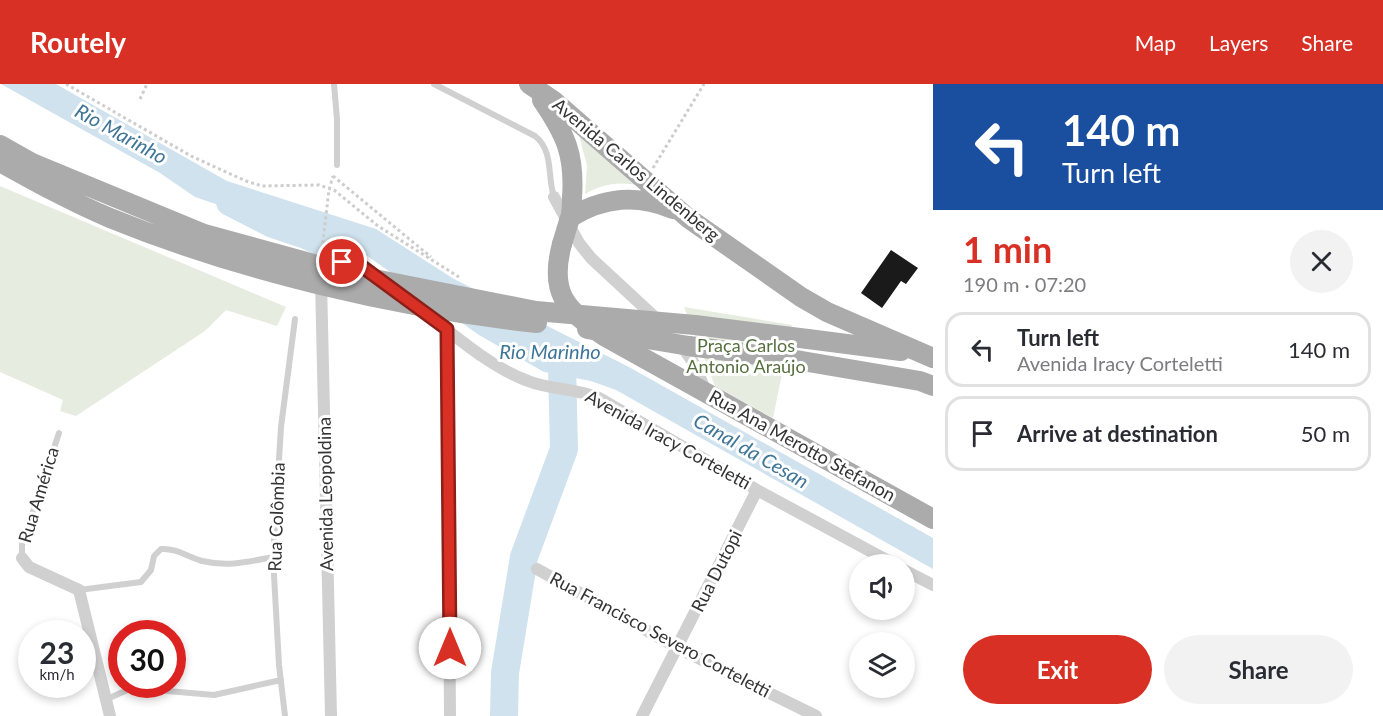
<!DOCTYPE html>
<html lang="en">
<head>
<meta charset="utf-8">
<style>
  body { margin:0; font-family:Lato,sans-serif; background:#f2f2f3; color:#2b2b33; height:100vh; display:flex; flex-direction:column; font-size:22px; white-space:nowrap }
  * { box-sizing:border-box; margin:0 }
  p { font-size:20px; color:#7c7c81 }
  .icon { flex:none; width:33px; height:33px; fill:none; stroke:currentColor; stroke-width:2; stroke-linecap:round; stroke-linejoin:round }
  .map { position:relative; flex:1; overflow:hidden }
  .drawer { display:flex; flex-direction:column; background:#fff; width:450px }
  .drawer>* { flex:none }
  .banner { background:#1a4fa0; color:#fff; overflow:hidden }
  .buttons { position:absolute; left:849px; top:470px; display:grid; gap:12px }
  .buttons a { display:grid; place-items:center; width:66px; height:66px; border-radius:50%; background:#fff; box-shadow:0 3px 9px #0003; font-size:30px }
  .speed { position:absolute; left:18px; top:536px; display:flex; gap:12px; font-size:30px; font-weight:700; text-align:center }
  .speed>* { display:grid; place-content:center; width:78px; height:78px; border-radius:50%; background:#fff; box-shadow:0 3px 9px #0003; line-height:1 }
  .speed small { font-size:15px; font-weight:400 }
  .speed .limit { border:9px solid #d22; background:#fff; color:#111 }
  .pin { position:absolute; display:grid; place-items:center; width:51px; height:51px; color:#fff; margin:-26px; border:3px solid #fff; border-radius:50%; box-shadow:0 2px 6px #0007 }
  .me { position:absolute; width:66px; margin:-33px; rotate:0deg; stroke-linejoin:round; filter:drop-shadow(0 0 4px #0008) }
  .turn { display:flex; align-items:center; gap:21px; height:126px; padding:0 30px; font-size:27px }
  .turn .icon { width:78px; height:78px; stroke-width:2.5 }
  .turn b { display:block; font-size:42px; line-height:51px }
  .round { display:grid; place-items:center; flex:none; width:63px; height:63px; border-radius:32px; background:#f2f2f3 }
  .head { display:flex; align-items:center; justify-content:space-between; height:102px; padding:0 30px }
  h1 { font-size:36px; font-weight:700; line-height:45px; color:#d93025 }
  .button { display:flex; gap:12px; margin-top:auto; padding:12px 30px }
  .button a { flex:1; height:69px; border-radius:36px; background:#d93025; color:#fff; font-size:24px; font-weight:700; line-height:69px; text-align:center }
  .button a+a { background:#f2f2f3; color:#2b2b33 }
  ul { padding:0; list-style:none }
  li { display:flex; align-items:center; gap:18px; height:75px; margin:0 12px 9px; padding:0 18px; border:3px solid #e1e1e2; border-radius:18px }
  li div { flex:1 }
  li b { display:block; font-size:22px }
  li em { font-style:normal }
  header { display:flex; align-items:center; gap:36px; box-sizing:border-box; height:84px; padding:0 30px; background:#d93025; color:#fff }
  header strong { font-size:28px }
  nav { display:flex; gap:33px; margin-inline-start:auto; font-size:21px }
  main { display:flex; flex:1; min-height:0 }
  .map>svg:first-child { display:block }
  .green { fill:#e6ecdf }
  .water { fill:#cfe2ee }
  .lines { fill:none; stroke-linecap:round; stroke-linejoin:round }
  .river { stroke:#cfe2ee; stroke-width:28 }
  .building { fill:#1a1a1a }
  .path { stroke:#cdcdcd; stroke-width:3; stroke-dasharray:3 3; stroke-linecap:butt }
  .lane { stroke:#d0d0d0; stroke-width:6 }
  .street { stroke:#d0d0d0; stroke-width:12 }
  .primary { stroke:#ababab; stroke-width:20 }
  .primary-bridge { stroke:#ababab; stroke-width:20 }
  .route-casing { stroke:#8d1f18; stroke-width:15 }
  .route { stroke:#d93025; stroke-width:10 }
  .labels { text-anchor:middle; stroke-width:6; stroke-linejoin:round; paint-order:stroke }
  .street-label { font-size:18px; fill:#333; stroke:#fff }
  .park-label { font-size:18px; fill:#56703f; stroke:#fff }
  .water-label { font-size:20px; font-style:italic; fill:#3f7597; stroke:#fff }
</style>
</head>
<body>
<header>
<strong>Routely</strong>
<nav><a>Map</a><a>Layers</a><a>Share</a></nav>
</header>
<main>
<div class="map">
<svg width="933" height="632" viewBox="0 0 933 632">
  <rect width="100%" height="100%" fill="#fff"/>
  <path class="green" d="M579,51L640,102C619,97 603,100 585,110L587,82Z
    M0,102L286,223L277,242L226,226L205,247L76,332L60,327L63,316L0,288Z
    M684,223L792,241L773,334L715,302Z"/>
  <path class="water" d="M1,0H56L227,97L376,145L454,195L629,283L933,454V485L616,306L591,297L544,288L479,251L366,171L195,113L160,89Z"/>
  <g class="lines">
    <path class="river" d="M230,118L273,140L306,151L321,158L369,196
      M504,632L505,589L524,473L564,365L562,282"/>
  </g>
  <path class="building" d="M891,166L918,184L906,200L901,197L882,224L861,209Z"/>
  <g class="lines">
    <path class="path" d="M66,0L191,72L246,97L262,102L319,101L334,106L378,142L459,193
      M140,15L147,0
      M653,84L704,0
      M333,92L431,173
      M322,165L329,106L333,92"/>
    <path class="lane" d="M334,0L337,35V81
      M434,0L535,52C554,67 547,92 554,113
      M22,474V461L59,349
      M79,506L141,498L151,486L154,472L161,465C176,464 188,473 202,477C228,483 247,478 273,473
      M107,615L132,604L214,611L281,596
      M285,632L279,581L273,473L281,343L295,235"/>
    <path class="street" d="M554,113L579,159L591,174L661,239
      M330,182C349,174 360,182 374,192
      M321,197L331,632
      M420,225C452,249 491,284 528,297C551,306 576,304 599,314L757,406L894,480
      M447,245L450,632
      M681,261L695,281L706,308
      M22,474L29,483L79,506L110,632
      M537,485L678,564L816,632
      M904,486L933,501
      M642,632L757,406"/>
    <path class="primary" d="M529,0L554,17L688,134L801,213L827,228L933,274
      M542,16C566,51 575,71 572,114C572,122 572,130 569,137
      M571,133C604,113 637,110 673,125
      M562,160C549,208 565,226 604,252L933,435
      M808,255L901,267
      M689,262L802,277L920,297L933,302"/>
    <path class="primary-bridge" d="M0,61L32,79L204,150L354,191L536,227L695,241L808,255
      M0,78C36,98 72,118 110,134C240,187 397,224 537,239
      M562,160L569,137
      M587,245L689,262"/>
  </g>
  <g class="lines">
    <g class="route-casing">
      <path id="route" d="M342,178L358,180L364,184L447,245L450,564"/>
    </g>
    <use href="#route" class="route"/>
  </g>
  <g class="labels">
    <g class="street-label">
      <text transform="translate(636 86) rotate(40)" y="6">Avenida Carlos Lindenberg</text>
      <text transform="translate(668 356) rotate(29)" y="6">Avenida Iracy Corteletti</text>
      <text transform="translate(802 362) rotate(29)" y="6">Rua Ana Merotto Stefanon</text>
      <text transform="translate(326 410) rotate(-91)" y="6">Avenida Leopoldina</text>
      <text transform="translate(39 411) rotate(-73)" y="6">Rua América</text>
      <text transform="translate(277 433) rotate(-88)" y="6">Rua Colômbia</text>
      <text transform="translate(717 487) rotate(-63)" y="6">Rua Dutopi</text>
      <text transform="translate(660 551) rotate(28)" y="6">Rua Francisco Severo Corteletti</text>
    </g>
    <g class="park-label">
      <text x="746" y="268">Praça Carlos<tspan x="746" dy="21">Antonio Araújo</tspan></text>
    </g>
    <g class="water-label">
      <text transform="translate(121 50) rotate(29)" y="7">Rio Marinho</text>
      <text x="550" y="275">Rio Marinho</text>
      <text transform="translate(751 367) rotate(30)" y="7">Canal da Cesan</text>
    </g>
  </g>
</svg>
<div class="buttons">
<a><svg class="icon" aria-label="sound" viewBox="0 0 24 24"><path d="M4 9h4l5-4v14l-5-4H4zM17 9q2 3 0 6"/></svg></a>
<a><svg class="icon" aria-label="layers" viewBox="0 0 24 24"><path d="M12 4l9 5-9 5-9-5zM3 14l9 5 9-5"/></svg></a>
</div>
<div class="speed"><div>23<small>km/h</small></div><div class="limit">30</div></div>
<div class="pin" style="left:342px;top:178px;background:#d93025"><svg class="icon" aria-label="arrive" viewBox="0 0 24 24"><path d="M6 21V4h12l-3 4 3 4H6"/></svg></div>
<svg class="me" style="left:450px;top:564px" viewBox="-20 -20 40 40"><circle r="19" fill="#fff"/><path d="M0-13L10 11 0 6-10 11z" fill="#d93025"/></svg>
</div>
<section class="drawer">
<div class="banner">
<div class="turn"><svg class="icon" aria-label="left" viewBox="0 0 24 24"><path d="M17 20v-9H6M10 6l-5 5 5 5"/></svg><div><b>140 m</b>Turn left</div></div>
</div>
<div class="head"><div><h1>1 min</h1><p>190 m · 07:20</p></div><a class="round"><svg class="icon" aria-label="close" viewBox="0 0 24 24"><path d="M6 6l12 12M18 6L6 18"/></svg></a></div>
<ul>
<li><svg class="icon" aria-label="left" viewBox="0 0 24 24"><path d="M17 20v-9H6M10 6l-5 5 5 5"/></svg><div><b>Turn left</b><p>Avenida Iracy Corteletti</p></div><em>140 m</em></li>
<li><svg class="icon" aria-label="arrive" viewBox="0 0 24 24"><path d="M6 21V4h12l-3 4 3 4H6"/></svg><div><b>Arrive at destination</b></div><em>50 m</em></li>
</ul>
<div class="button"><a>Exit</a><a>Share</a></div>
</section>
</main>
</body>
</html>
